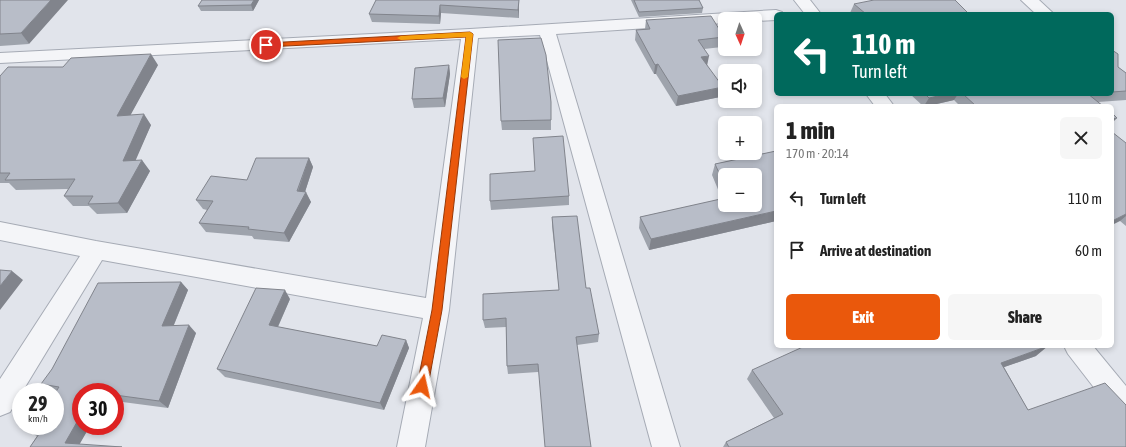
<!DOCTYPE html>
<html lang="en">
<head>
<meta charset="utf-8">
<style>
  body { margin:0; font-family:"Asap Condensed",sans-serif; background:#f6f6f6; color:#222; height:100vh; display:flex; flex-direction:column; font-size:15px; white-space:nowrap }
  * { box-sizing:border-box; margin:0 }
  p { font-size:13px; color:#767676 }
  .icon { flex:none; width:22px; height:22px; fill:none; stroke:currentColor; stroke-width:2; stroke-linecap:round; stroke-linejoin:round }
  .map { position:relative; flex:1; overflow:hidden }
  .side { position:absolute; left:774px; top:104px; width:340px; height:244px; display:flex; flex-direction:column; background:#fff; border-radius:6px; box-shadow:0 2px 6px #0003 }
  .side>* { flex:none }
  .hud { position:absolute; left:774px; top:12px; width:340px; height:84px; border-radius:6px; box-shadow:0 2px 6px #0003; background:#00695c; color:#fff; overflow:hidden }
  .needle { width:26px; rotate:177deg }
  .buttons { position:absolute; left:718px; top:12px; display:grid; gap:8px }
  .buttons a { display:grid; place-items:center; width:44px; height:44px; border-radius:6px; background:#fff; box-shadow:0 2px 6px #0003; font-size:20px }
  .speed { position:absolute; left:12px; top:383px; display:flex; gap:8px; font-size:20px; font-weight:700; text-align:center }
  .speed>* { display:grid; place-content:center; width:52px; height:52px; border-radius:50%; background:#fff; box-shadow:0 2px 6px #0003; line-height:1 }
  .speed small { font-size:10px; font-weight:400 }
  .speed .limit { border:6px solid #d22; background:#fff; color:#111 }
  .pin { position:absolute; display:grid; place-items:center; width:34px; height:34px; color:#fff; margin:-17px; border:2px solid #fff; border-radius:50%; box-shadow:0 1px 4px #0007 }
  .me { position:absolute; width:44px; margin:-22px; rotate:11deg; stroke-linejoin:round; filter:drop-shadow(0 0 3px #0008) }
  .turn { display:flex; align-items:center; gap:14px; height:84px; padding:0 12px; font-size:18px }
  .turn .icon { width:52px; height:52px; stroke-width:2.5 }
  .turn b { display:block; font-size:28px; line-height:34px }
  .round { display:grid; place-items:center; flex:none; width:42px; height:42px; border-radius:6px; background:#f6f6f6 }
  .head { display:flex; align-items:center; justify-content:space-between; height:68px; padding:0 12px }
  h1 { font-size:24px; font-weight:800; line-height:30px }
  .cta { display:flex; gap:8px; margin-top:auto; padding:8px 12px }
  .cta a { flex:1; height:46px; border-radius:6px; background:#ea580c; color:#fff; font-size:16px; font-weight:800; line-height:46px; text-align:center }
  .cta a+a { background:#f6f6f6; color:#222 }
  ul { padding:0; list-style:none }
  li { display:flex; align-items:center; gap:12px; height:52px; padding:0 12px }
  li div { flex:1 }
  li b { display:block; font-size:15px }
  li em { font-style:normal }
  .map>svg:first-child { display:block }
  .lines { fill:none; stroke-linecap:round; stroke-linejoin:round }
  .minor-casing { stroke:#a6abb5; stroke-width:2 }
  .minor { fill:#f4f5f8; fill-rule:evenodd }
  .wall { fill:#9ea3ac; fill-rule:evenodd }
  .shaded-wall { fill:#81848c }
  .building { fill:#b8bdc8; stroke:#81848c }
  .route { fill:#ea580c; stroke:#983908 }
  .slow { fill:#f59e0b }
</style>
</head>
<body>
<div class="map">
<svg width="1126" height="447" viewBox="0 0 1126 447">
  <rect width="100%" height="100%" fill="#e1e4eb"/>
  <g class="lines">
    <g class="minor-casing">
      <path id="minor" d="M794,0H810L821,14H805Z
        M1021,0H1039L1054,14H1036Z
        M776,10L782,12L783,14H776V20L755,21V19H725V23L556,34L680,447H652L540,35L478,38L449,310L425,447H397L423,318L102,260L10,412L0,416V379L80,256L0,240V222L96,241L426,298L461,39L0,63V53L470,29Z
        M866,94H885L894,106H875Z
        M1064,346H1093L1126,386V420L1116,416L1068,354Z"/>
    </g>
    <use href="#minor" class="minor"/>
  </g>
  <path class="wall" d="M0,0L29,44L0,46Z
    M259,0L253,11H201L198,6Z
    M376,0H519V18L441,13L440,24L372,22L369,14Z
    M631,0H699L703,8L702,13L639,17Z
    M854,4L969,14H851L850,13Z
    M646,20L724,37L722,47L704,49L707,65L720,97L676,106L656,74H654L635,40L636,30L645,29Z
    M1112,50L1118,67L1126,73V100L1098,102L1103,106H960L954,100L928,106H923L910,94H1112Z
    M158,65L130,115L151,125L135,160L150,171L127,213L97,214L89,206H73L64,196L68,189L16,190L9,183H0V76Z
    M449,65L450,74L445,107L414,108L412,99Z
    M551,102V130H502L501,121Z
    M1126,143V226L1120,221Z
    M776,151V221L649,250L639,228L640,217L722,199L712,175L715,164ZM725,175L755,205H725Z
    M309,158L313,167L305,192L311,202L289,242L254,239L252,236L206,232L199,223L207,210L203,209L196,200L247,180Z
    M535,171L569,196V205L491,210L490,201Z
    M552,217L586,288L599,334L598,342L577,345L538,372L508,374L507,366L506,327L485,328L483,320L559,290L552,226Z
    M181,282L188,290L174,325L196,333L168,408L115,401V392H81L90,426L79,444L30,447L37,436L31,433L56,392H53L41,384Z
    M290,299L278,327L377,346L406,340L409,348L384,410L225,377L217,369Z
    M1036,356L1004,367L1028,410L1126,447H723L726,442L774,418L747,379L752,370Z"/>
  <path class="shaded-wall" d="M51,0H68L29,44L21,33Z
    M254,0H259L253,11L251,5Z
    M519,0V18L518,10Z
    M440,5L441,13L440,24L439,16Z
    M151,54L158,65L124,127L117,116Z
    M709,56L707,66L701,57Z
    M658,64L656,74H654L655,65Z
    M449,65L450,74L445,107L443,98Z
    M723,87L720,97L676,106L678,96Z
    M947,94H958L954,100L928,106H924L929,98Z
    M144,114L151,125L131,171L123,161Z
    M1117,118L1112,123V119Z
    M309,158L313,167L303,198L306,192L311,202L289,242L284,233Z
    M142,160L150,171L127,213L118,203Z
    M776,211V221L649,250L651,239Z
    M1126,214V216L1120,221L1112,225V221Z
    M12,271L23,280L0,310V286Z
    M181,282L188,290L170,334L162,326Z
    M285,290L290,299L275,333L269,325Z
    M189,325L196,333L168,408L159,401Z
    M406,340L409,348L384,410L380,403Z
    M1048,346L1036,356L990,372L1001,363Z
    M81,415V426H90L78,447L65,443Z"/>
  <path class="building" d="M0,0H51L21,33L0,34Z
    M202,0H254L251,5L198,6Z
    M376,0H519L518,10L440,5L439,16L369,14Z
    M634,0H699L703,8L639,12Z
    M874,0H955L969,14H866L854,4Z
    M711,16L724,37L698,40L709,56L701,57L723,87L678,96L658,64L655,65L636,30L650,29L646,20Z
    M541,38L546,55L551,102V120L501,121L498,40Z
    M1112,50L1118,54V67L1126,73V91L1112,92Z
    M151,54L117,116L144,114L123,161L142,160L118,203L88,204L93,196H64L75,179L5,180L10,173H0V76L8,67H63L71,58Z
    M449,65L443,98L412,99L415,68Z
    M925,94H947L929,98Z
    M963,94H1088L1103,106H976Z
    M1112,113L1117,118L1112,119Z
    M1112,132L1126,143V214L1112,221Z
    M563,136L569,196L490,201V174L535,171L533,138Z
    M776,151V211L651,239L640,217L725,198V205H755V175H725V186L715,164Z
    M256,158H309L297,191L306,192L284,233L248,229L249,227L199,223L213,201L196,200L211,176L247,180Z
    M577,216L586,288H590L599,334L576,337L591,447H545L538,364L507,366L506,318L483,320V294L559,290L552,217Z
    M0,270L12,271L0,286Z
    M181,282L162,326L189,325L159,401L115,395V392H81V415L65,443L122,447H30L39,434L31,433L35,426H55V393L59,387L41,384L52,369L98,283Z
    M256,288L285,290L269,325L377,346L382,335L406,340L380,403L217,369Z
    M805,346H1048L1001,363L1028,410L1105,383L1126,405V447H729L726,442L783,414L752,370Z"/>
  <path class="route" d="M470,32L473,34L442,310L428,386L426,390L422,391L419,390L417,386L432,310L466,37L266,47L263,45L266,43Z"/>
  <path class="slow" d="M470,32L473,34L468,77L464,79L461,77L466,37L401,40L397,38L401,36Z"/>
</svg>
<div class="buttons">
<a><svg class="needle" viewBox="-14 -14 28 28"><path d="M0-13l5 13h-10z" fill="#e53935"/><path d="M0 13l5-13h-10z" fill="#767676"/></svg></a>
<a><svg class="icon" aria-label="sound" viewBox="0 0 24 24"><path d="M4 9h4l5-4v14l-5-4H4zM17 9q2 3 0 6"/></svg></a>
<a>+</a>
<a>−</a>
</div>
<div class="speed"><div>29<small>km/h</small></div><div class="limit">30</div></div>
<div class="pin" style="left:266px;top:45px;background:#d93025"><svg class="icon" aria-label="arrive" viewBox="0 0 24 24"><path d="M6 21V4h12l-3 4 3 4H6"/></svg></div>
<svg class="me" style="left:422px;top:386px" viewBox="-20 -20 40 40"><path d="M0-17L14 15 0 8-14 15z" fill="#ea580c" stroke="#fff" stroke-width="4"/></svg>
<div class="hud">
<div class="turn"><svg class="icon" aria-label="left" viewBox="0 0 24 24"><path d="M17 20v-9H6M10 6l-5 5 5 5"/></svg><div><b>110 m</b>Turn left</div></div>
</div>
<section class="side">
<div class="head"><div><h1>1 min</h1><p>170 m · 20:14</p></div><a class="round"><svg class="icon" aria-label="close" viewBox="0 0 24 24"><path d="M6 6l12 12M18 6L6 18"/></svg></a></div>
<ul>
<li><svg class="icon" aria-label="left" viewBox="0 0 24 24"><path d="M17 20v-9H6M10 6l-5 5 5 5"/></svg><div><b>Turn left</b></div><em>110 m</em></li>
<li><svg class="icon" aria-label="arrive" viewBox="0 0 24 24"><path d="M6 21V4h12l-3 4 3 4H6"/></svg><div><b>Arrive at destination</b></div><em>60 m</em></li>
</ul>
<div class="cta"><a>Exit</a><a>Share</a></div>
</section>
</div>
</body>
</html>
